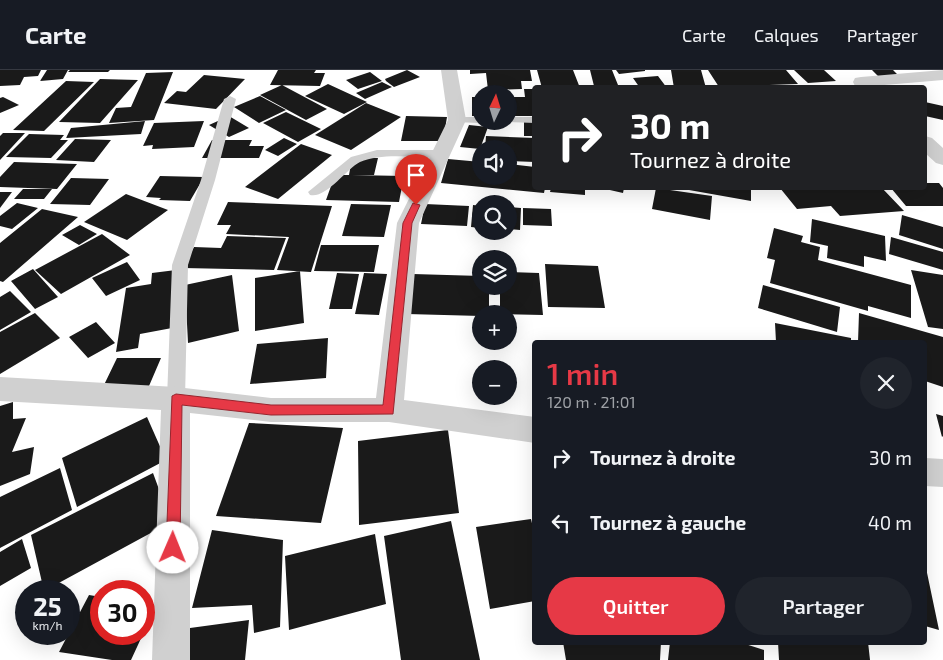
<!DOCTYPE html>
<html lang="fr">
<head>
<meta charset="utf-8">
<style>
  body { margin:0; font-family:"Exo 2",sans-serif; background:#20242c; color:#f1f3f6; height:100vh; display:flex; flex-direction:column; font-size:19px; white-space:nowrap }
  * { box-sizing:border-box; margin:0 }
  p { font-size:16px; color:#9ea1a6 }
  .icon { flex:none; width:28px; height:28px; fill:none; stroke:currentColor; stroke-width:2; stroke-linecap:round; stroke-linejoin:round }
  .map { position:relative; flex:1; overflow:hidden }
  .sheet { position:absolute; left:532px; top:270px; width:395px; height:305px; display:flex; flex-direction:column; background:#171b24; border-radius:5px; box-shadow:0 5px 20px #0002 }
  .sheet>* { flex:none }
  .hud { position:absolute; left:532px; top:15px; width:395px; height:105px; border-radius:5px; box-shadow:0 5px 20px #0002; background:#202124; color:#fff; overflow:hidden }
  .needle { width:32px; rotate:4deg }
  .tools { position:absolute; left:472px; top:15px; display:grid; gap:10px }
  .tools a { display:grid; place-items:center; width:45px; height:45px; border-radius:50%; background:#171b24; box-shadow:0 5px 20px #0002; font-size:25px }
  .speed { position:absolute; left:15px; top:510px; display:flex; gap:10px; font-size:25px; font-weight:700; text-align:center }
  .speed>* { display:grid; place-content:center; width:65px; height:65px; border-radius:50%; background:#171b24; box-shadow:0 5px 20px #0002; line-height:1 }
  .speed small { font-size:12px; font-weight:400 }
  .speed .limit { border:8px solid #d22; background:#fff; color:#111 }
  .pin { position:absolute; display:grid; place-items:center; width:42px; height:42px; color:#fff; margin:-51px -21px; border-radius:50% 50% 50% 0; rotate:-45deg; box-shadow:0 0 5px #0007 }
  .pin .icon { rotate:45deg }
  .me { position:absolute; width:55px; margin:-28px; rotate:1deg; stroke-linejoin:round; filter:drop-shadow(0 0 4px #0008) }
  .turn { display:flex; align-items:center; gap:18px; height:105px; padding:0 15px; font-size:22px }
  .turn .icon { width:65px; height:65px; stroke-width:2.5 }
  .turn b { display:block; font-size:35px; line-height:42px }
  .round { display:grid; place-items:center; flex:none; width:52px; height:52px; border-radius:26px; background:#20242c }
  .overview { display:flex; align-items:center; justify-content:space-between; height:85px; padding:0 15px }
  h1 { font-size:30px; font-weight:600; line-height:38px; color:#e63946 }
  .primary-button { display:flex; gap:10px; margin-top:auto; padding:10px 15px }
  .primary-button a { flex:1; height:58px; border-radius:30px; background:#e63946; color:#fff; font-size:20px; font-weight:600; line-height:58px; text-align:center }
  .primary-button a+a { background:#20242c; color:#f1f3f6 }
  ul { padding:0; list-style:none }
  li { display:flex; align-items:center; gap:15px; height:65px; padding:0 15px }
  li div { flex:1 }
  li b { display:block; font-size:19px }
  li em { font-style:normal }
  header { display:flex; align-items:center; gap:30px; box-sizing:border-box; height:70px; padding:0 25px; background:#171b24; border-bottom:1px solid #363941 }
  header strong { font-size:24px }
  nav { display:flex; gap:28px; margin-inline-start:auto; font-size:18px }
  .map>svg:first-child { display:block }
  .building { fill:#1a1a1a }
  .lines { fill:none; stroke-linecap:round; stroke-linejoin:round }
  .lane { fill:#d0d0d0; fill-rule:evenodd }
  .street { fill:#d0d0d0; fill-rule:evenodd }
  .route { fill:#e63946; stroke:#96252e }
</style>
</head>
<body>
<header>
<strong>Carte</strong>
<nav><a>Carte</a><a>Calques</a><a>Partager</a></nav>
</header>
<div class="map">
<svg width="943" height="590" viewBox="0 0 943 590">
  <rect width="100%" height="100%" fill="#fff"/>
  <path class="building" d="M0,0H41L38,6L24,7L20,15L0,16Z
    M47,0H68L63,9L40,11Z
    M70,0H110L108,2H68Z
    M278,0H316L314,3H325L320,16L270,15Z
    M407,0L420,7L394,17L386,11L385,9Z
    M470,0H530L532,11H521L522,19L488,20L486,3L470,4Z
    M537,0H573L580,18H542Z
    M590,0H612L618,15L594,16Z
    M616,0H645V1L619,4Z
    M671,0H701L706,18H674Z
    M708,0H786L798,14L719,17Z
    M794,0H824L836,11L808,13Z
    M872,0H893L900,7H879Z
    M173,2L154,50L109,53L116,38L131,37L146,3Z
    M370,2L382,11L358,19L346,10Z
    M204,5L245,9L216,39L164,33L177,21L186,22Z
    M658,6L667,18H640L633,8Z
    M100,9L138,10L100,53L59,52Z
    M66,11L94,12L44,61L13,60Z
    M382,12L392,17L365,29L356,23Z
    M328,14L367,32L344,44L305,26Z
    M282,15L327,39L306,50L260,25Z
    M832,15L835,18H807V16Z
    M524,19H535V46H509V27H525Z
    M260,26L286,40L259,53L234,37Z
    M3,27L19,35L0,43V28Z
    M472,27H481V46H472Z
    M925,32L943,36V50L925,46Z
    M366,33L401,47L351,80L315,65Z
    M286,42L321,59L298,72L263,53Z
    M229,46L249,58L229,67L209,55Z
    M406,46L447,47L443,71H401Z
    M145,51L141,64L66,68L71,58Z
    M204,51L194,77L152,79L153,75L143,76L154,53Z
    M524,52H535V66H524Z
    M469,55L488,57L480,79L460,77Z
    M3,63H25L0,90V66Z
    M29,64L64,65L60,70H68L51,88L6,87Z
    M486,66L535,68V92L509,91V79H485Z
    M284,68L297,74L278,86L265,80Z
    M75,69L111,70L94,92L56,90Z
    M212,70H252L249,76H264L259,88H202Z
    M301,74L332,85L278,129L245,117Z
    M352,88H378L374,105H352L404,106L399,132L326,130L335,105H349Z
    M448,89L481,92V106H509V94L535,97V118H545L544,123L441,113Z
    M14,92L77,94L57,119L0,117V107Z
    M160,106L204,107L190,131L159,130L161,128L146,127Z
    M71,108L109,109L90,135L50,134Z
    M925,113H939L943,118V136H906L891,118H925Z
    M551,118H585V125L550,122Z
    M601,118H624L623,123Z
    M656,118L712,126L710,150L652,139Z
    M689,118H751V131L689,120Z
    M780,118H882L904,141L840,146L831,136L797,139Z
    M23,119H52L44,129H14Z
    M0,122H12L0,138Z
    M126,124L168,140L127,170L84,152Z
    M228,132L332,136L311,202L277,200L289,167L226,164L231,155H217Z
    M17,133L38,138L12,159L0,156V146Z
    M351,134L391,135L384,167L342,166Z
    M425,134L469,136L467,156L421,154Z
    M473,135L481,136V158L471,157Z
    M509,137L521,138L520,160L509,159Z
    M523,138L551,139L552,156L523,155Z
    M42,139L78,147L3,212L0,211V173Z
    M902,145L943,157V179L899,165Z
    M812,149L885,166L886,191L864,186V197L827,188L828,176L810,172Z
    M80,155L97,164L79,175L62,165Z
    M774,158L803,166L801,172L820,177L818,190L911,215V248L868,236V241L770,213L775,190L767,188Z
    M102,164L130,185L61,224L35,200Z
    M227,166L286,168L274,200L183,198L194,177L221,178Z
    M891,167L943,182V200L889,184Z
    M321,175H379L374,202L314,201Z
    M127,192L140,210L106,226L92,208Z
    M545,194L598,196L605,238L548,237Z
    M33,199L58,227L35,239L11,211Z
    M176,200L172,258L140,264L138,278L116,282L126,218L151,214L152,203Z
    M911,200L943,205V259L928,257Z
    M300,201L304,253L255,261V208Z
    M509,202L539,203L543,245L500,244V216H509Z
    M337,203L359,204L352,239H329Z
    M364,203L387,204L379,245L355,244Z
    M413,204L481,206V216H489V244H481V246L407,244Z
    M232,205L239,261L188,273L185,215Z
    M763,215L840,237L837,262L758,238Z
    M10,221L31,242L0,260V227Z
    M35,243L60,268L0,304V262Z
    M859,243L943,267V317L925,311V272H858Z
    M96,252L115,273L88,288L69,267Z
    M775,253L851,268V272H776Z
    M328,268L326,308L250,314L257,274Z
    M117,288H161L149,316L103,317Z
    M13,332V349L26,348L12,382L34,377L30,404L0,416V336Z
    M936,344L943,346V366L942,367Z
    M147,347L166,390L77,437L62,388Z
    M249,353L343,358L321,453L216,446Z
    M448,360L459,443L359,455L358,371Z
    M60,398L72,440L0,478V427Z
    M153,403L171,452L44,521L31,465Z
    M531,449L535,466V531L490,539L476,457Z
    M451,451L480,590H401L384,466Z
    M212,460L283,470L280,557L254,563L252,535L192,538Z
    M375,464L386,534L289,560L285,486Z
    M22,469L31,498L0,516V482Z
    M926,498L939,560L925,556Z
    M89,525L101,527V564H143L131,590H112L59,582Z
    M144,533L156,535L144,562Z
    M249,550L245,590H185L190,558Z
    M563,572H661L660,590H566Z
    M670,572H739L764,580V590H668Z
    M778,572H868L870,590H779Z"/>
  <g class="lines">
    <path class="lane" d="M230,26L236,29L215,110L188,195L185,329L182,334L176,337L170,334L167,329L172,195L201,110L224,29Z
      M457,47H481V51H486L481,53L453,52L451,50Z
      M509,47H535V53L505,52L509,51Z
      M377,80H441L447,84L441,88C416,88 383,82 360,92C346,99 326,129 310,125L308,122L351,87Z"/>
    <path class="street" d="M441,0H457L466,50L419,153L404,330L535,347V373L389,352H271L190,343V590H152L161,340L0,331V307L176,317L271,328H376L397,153L448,50Z
      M943,0V10L861,17L855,16L853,12L855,8L861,7Z
      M925,66L932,68L943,78V95L936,93L925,83Z
      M925,388L943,389V417L925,416Z"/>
  </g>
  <path class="route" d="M413,133L420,135L412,153L393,344L271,345L182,335L180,478L178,483L173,485L168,483L166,478L172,326L176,324L271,335H383L403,153Z"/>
</svg>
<div class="tools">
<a><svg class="needle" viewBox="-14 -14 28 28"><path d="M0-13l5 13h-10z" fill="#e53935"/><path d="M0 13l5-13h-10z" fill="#9ea1a6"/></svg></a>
<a><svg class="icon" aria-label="sound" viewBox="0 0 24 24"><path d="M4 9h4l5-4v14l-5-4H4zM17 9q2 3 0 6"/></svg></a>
<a><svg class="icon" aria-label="search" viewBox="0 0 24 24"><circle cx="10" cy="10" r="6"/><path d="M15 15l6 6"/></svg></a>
<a><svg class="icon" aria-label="layers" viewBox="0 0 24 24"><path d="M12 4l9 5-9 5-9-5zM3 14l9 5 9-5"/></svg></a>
<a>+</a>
<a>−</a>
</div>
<div class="speed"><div>25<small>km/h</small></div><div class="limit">30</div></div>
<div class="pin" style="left:416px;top:135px;background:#d93025"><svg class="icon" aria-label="arrive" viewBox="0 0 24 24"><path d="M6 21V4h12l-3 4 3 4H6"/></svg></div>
<svg class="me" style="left:173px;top:478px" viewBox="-20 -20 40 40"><circle r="19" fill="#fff"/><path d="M0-13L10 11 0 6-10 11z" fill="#e63946"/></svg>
<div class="hud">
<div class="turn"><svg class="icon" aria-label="right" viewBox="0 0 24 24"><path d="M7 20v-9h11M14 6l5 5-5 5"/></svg><div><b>30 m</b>Tournez à droite</div></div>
</div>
<section class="sheet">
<div class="overview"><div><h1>1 min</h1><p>120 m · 21:01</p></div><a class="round"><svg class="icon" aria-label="close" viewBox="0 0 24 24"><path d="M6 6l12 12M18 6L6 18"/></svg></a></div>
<ul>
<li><svg class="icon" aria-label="right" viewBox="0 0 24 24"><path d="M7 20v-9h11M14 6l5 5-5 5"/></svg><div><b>Tournez à droite</b></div><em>30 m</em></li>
<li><svg class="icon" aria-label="left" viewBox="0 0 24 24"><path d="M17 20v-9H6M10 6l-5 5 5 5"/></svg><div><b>Tournez à gauche</b></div><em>40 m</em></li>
</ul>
<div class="primary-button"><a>Quitter</a><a>Partager</a></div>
</section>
</div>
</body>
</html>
